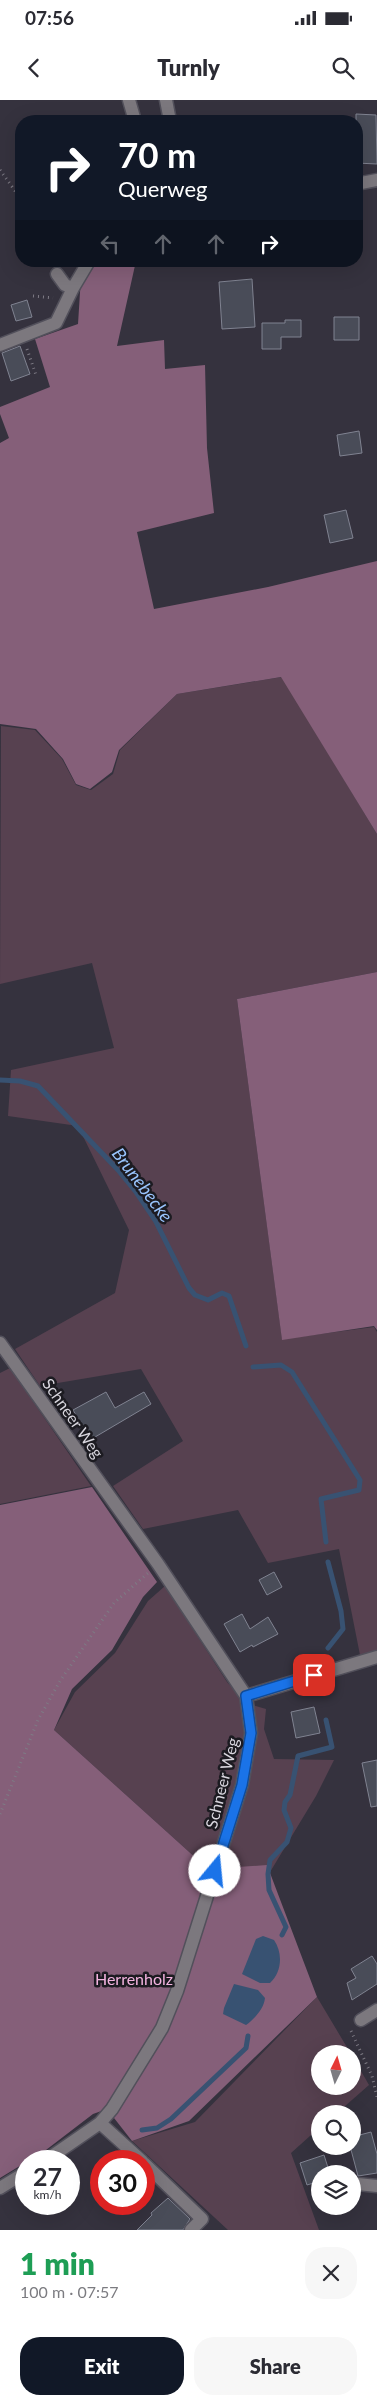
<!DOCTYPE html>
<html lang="en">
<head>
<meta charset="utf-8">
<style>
  body { margin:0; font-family:Lato,sans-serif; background:#f7f7f7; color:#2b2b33; height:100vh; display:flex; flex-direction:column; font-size:19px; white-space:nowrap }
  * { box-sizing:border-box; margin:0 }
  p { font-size:16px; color:#7c7c81 }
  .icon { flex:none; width:28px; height:28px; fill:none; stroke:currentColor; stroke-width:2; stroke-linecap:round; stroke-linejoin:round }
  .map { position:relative; height:2130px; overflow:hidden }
  .panel { display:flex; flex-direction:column; background:#fff; flex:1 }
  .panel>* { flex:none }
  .banner { position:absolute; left:15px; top:15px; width:348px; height:152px; border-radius:20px; box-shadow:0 5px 20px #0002; background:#111827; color:#fff; overflow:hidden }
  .needle { width:32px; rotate:5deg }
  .controls { position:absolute; left:311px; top:1945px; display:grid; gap:10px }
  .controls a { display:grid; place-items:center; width:50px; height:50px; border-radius:50%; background:#fff; box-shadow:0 5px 20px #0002; font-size:25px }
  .speed { position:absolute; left:15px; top:2050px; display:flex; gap:10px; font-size:25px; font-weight:700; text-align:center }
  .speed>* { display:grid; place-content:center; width:65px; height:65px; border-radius:50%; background:#fff; box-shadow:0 5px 20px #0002; line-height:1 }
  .speed small { font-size:12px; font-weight:400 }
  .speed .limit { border:8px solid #d22; background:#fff; color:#111 }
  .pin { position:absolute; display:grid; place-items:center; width:42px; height:42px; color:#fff; margin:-21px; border-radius:10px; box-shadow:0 2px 8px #0006 }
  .me { position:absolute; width:55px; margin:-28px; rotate:17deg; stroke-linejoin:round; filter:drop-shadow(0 0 4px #0008) }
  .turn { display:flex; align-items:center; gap:18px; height:105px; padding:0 20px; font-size:22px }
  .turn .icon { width:65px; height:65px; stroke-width:2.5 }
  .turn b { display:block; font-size:35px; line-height:42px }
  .lanes { display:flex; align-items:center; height:48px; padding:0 20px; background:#0003; justify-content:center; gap:25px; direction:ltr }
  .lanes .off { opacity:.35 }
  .round { display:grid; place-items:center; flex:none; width:52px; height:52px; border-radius:20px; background:#f7f7f7 }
  .head { display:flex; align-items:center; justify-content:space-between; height:85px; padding:0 20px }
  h1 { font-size:30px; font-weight:800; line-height:38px; color:#1e9e55 }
  .primary-button { display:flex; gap:10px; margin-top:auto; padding:10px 20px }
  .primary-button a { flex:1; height:58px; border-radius:20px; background:#111827; color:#fff; font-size:20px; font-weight:800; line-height:58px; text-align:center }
  .primary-button a+a { background:#f7f7f7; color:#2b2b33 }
  .status { display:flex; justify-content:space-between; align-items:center; height:35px; padding:0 25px; background:#fff; direction:ltr }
  .status svg { height:14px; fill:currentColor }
  header { display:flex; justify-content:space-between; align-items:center; height:65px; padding:0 20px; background:#fff; font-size:22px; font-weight:800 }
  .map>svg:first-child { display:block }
  .green { fill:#574150 }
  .forest { fill:#855f79 }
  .water { fill:#385272 }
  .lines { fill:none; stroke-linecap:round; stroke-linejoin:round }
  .stream { stroke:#385272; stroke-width:5 }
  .building { fill:#494c58; stroke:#808391 }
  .minor-casing { stroke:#52505b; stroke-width:15 }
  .path { stroke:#7e7b85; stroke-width:3; stroke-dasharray:1 4; stroke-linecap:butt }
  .minor { stroke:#7c787e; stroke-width:12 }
  .route-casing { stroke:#114b97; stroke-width:12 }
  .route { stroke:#1a73e8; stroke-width:9 }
  .labels { text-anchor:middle; stroke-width:5; stroke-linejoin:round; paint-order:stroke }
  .street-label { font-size:16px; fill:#d8d6de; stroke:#1c1b21 }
  .park-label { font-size:16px; fill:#f4b4e0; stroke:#1c1b21 }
  .water-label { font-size:18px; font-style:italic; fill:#99c4fd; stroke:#1c1b21 }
</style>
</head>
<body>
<div class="status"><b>07:56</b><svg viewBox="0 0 49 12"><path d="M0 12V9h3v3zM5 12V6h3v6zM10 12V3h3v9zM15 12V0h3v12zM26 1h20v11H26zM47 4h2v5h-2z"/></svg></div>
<header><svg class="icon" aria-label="back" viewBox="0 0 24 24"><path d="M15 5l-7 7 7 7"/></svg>Turnly<svg class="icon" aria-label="search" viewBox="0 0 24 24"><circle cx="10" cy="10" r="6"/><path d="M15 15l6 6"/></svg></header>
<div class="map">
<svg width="377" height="2130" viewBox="0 0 377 2130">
  <rect width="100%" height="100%" fill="#35323e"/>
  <path class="green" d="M282,577L377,734V872L237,899L282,1239L374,1227L377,1232V1551L360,1555L339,1449L268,1463L238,1410L143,1429L113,1386L183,1341L141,1269L40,1286L15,1249L115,1193L129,1130L78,1026L8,1016L11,970L114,948L92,863L0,884L1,626L35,630L62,659L76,685L91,690L113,674L120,650L177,594Z
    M10,1268L91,1386L0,1404V1273Z
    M165,1486L227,1582L246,1603L266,1609L264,1629L274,1659L334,1660L316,1696L267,1777L242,1767L208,1769L54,1630L75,1592L115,1553L148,1501Z
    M317,1897L351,1954H320V1986H352L353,1957L369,1985L336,2014H320V2027L291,2053L319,2130H228L132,2041L195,2022Z"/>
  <path class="forest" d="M82,161H136L117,246L164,240L165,269L205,265L207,348L214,413L137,432L154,509L268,487L377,461V734L281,577L177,594L119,650L112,672L90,689L76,684L63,659L36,629L0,624V343L9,338L0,314V307L50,287L35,239L78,224Z
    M377,872V1230L374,1226L282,1240L237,899Z
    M92,1387L157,1482L143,1497L112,1550L72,1589L54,1630L208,1769L267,1765L317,1897L189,2021L132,2041L107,2009L93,2014L46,2050L0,2078V1405Z"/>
  <path class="water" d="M263,1836L274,1840C283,1853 282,1872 270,1883H260L242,1874L256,1839Z
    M234,1884L258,1890L265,1898C264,1909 254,1919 246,1925L223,1914L224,1908Z"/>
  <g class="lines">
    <path class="stream" d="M0,980L20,981L38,986L118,1070L136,1092L155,1120L189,1188L195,1195L208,1200L222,1193L229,1196L246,1246
      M253,1267L281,1265L292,1272L360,1380L359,1390L321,1399L326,1442
      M328,1548L343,1529L341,1511L328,1462
      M282,1835L286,1827L269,1790L268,1774L270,1760L287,1742L291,1728L284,1710L285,1702L290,1695L298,1656L332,1647L326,1620
      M142,2030L157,2028L171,2019L246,1948L248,1936"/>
  </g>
  <path class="building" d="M356,14L376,15L377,64L356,63Z
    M252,179L255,227L222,229L219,182Z
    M27,200L32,217L16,221L11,205Z
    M334,217H359V240H334Z
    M285,220H301V237H281V249H262V223H285Z
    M20,246L30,274L11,281L2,253Z
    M359,331L362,353L340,356L337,335Z
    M346,410L353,438L330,443L324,415Z
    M106,1292L115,1308L144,1292L151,1304L90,1340L73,1310Z
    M274,1472L282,1487L267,1495L259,1480Z
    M242,1514L250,1529L268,1517L278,1534L253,1547L252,1545L240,1552L224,1524Z
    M314,1607L320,1633L296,1638L291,1612Z
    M377,1660V1706L371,1707L362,1663Z
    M372,1856L377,1864V1884L352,1900L347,1883L356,1878L351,1869Z
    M371,2032L377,2054V2073L358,2076L350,2046H352V2037Z
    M324,2055L330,2074H320V2081L307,2085L300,2063Z
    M168,2098L190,2119L183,2130H137L152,2115L151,2113Z"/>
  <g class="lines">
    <g class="minor-casing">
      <path id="minor" d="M129,0L135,21
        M166,0L170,21
        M356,84L377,80
        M57,174L65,185L73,188L89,161
        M0,245L56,223L73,188
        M0,1243L158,1464L246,1596L251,1633L242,1685L177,1891L162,1928L112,2009L100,2023L45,2061
        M246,1596L377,1557
        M361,1920L377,1910
        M100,2023L142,2061
        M144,2063L202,2119L191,2130
        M358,2084L377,2086
        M0,2088L26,2072"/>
    </g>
    <path class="path" d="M0,70L21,99
      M33,196L53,198
      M27,249L36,275
      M0,1714L38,1620L60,1581L114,1503L148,1473
      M351,1931L372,1976L377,1997"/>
    <use href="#minor" class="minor"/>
  </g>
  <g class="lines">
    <g class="route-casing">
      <path id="route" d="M215,1771L242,1685L251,1633L246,1596L314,1575"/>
    </g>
    <use href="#route" class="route"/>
  </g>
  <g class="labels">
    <g class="street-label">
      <text transform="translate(73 1318) rotate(55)" y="6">Schneer Weg</text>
      <text transform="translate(222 1683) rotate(-76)" y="6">Schneer Weg</text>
    </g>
    <g class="park-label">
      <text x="134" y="1885">Herrenholz</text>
    </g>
    <g class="water-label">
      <text transform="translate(142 1085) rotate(53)" y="6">Brunebecke</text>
    </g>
  </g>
</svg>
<div class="controls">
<a><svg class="needle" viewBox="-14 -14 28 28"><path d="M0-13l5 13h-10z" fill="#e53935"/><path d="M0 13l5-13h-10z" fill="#7c7c81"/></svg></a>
<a><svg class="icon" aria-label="search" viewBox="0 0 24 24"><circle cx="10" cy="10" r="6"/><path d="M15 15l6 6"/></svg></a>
<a><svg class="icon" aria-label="layers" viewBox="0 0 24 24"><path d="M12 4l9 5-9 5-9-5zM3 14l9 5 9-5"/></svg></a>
</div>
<div class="speed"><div>27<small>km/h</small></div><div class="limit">30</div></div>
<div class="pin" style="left:314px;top:1575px;background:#d93025"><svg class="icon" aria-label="arrive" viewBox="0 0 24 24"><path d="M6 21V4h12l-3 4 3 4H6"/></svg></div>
<svg class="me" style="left:215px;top:1771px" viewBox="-20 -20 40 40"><circle r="19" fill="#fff"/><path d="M0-13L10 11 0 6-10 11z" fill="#1a73e8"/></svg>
<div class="banner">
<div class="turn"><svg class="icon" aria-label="right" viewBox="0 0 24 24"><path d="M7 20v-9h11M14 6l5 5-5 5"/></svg><div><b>70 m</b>Querweg</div></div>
<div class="lanes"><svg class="icon off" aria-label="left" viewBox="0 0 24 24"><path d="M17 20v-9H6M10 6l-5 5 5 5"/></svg><svg class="icon off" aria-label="ahead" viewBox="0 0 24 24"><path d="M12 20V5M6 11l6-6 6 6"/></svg><svg class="icon off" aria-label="ahead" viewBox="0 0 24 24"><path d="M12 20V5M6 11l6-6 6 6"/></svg><svg class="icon" aria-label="right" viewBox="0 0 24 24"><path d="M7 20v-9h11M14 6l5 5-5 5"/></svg></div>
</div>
</div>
<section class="panel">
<div class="head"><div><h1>1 min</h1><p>100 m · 07:57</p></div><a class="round"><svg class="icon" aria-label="close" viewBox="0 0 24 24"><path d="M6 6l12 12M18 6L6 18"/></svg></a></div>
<div class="primary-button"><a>Exit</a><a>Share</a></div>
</section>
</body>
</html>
